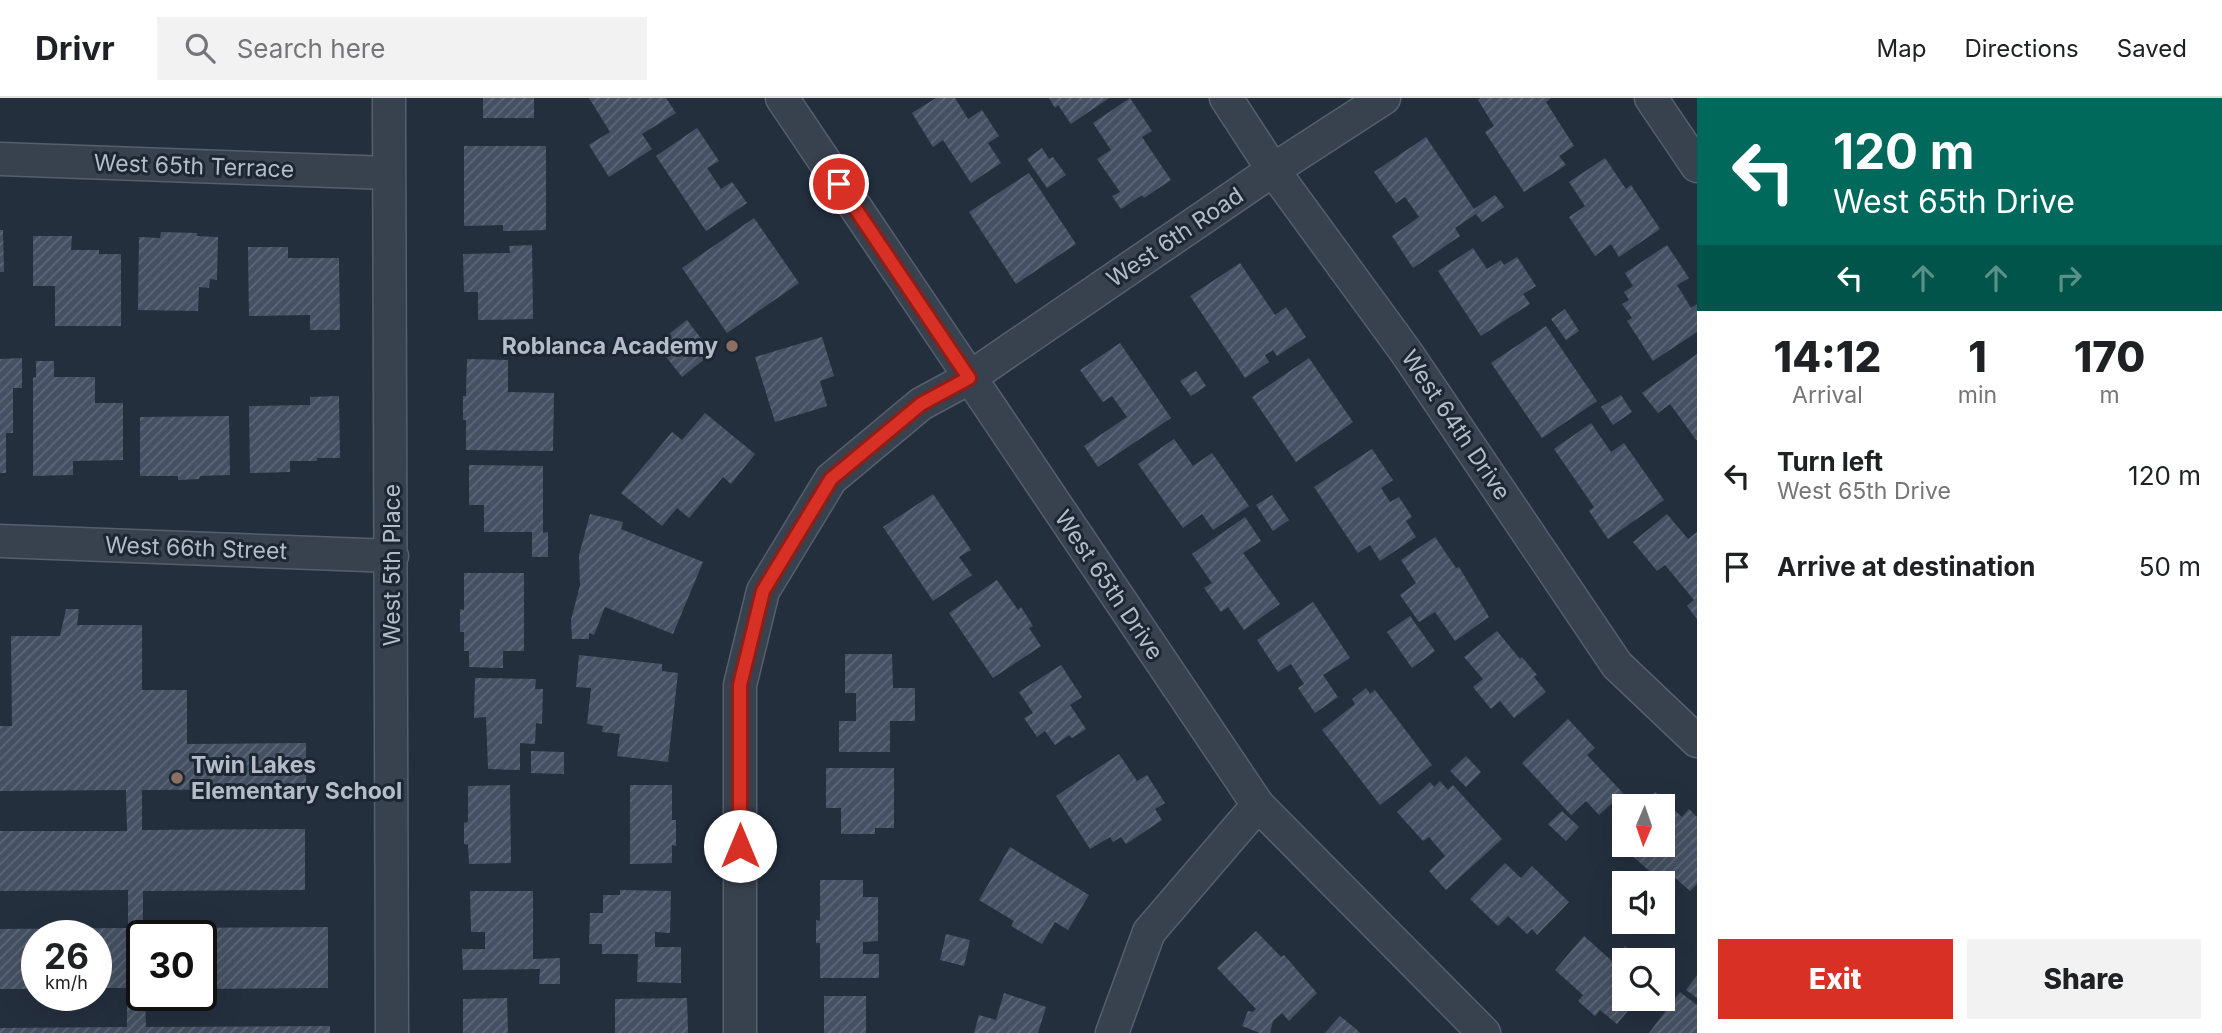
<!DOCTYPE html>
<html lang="en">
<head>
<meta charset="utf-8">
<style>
  body { margin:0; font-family:Inter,sans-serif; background:#f2f2f2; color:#202124; height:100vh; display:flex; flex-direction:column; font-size:26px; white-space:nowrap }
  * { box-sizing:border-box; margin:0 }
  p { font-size:23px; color:#757577 }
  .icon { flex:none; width:38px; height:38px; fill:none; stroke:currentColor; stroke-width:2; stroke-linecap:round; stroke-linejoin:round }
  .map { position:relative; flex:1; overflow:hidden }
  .panel { display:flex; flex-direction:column; background:#fff; width:525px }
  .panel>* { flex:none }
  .top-card { background:#00695c; color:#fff; overflow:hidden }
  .needle { width:46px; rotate:182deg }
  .buttons { position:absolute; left:1612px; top:696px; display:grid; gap:14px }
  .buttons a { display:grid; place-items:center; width:63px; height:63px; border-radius:0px; background:#fff; box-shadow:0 7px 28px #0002; font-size:35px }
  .speed { position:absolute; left:21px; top:822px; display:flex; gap:14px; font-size:35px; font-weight:700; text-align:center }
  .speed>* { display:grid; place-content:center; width:91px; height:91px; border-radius:50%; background:#fff; box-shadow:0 7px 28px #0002; line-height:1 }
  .speed small { font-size:18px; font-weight:400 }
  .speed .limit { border:4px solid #111; border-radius:10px; background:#fff; color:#111 }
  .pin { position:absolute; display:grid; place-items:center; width:60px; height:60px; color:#fff; margin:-30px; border:4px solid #fff; border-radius:50%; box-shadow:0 2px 7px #0007 }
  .me { position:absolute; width:77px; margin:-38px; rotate:0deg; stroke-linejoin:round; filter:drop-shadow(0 0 5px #0008) }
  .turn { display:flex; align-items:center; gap:24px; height:147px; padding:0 21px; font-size:32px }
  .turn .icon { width:91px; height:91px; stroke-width:2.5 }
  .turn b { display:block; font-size:49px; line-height:60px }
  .lanes { display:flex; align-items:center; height:66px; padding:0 21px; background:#0003; justify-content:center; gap:35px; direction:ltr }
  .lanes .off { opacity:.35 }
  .eta { display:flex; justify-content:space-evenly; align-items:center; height:119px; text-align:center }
  .eta b { font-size:42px; font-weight:800; line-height:49px }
  .button { display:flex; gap:14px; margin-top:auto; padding:14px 21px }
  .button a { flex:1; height:80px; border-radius:0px; background:#d93025; color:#fff; font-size:28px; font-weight:800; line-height:80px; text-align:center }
  .button a+a { background:#f2f2f2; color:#202124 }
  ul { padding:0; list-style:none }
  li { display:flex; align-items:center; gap:21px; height:91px; padding:0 21px }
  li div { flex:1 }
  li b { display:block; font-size:26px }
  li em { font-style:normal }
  header { display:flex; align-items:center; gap:42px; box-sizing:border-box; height:98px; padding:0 35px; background:#fff; border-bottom:2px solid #e0e0e0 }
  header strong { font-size:33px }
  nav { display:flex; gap:38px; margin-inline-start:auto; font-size:24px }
  .search { width:490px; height:63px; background:#f2f2f2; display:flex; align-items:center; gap:18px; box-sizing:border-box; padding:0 24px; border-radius:0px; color:#757577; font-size:26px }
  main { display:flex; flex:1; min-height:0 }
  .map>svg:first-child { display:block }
  .building { fill:url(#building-hatch) }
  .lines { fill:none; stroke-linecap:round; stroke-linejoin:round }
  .minor-casing { stroke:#565f6c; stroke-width:35 }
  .minor { stroke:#38414e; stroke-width:32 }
  .route-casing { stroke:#8d1f18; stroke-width:18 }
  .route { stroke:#d93025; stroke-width:12 }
  .education-dot { fill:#8d6e63; stroke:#1d2633; stroke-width:2.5 }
  .labels { text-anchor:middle; stroke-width:6; stroke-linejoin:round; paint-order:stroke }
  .street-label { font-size:23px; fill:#b4bcc9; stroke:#1d2633 }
  .poi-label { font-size:23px; font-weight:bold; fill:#b4bcc9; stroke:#1d2633; text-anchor:end }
</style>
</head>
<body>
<header>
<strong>Drivr</strong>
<div class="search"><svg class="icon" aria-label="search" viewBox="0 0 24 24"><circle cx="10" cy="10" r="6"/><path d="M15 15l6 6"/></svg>Search here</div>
<nav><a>Map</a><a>Directions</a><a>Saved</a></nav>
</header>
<main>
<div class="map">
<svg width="1697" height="935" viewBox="0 0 1697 935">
  <defs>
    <pattern id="building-hatch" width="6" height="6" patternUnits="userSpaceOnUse" patternTransform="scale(1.75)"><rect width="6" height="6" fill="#455162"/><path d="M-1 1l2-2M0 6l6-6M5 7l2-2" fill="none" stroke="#5d6877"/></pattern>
  </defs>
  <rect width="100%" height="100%" fill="#242f3e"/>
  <path class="building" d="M483,0H534V20H483Z
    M589,0H666L676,15L642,36L652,51L609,79L589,47L610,34Z
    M936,0H955L968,21L982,12L999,38L988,45L1001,65L971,85L943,42L933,49L912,15Z
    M1049,0H1109L1071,26L1058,7L1055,10Z
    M1130,0L1152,33L1142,39L1171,82L1144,100L1142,97L1121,111L1112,98L1120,94L1097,61L1111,52L1093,25Z
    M1481,0H1551L1546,4L1574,48L1559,58L1566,67L1524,94L1485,34L1494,28L1478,2Z
    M697,30L719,63L707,70L721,91L732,84L747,105L706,133L656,58Z
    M1426,39L1474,111L1495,97L1504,109L1482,124L1476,116L1455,130L1460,138L1413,170L1392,138L1419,119L1405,99L1396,105L1374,74Z
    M464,48H546V132L503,133V127L464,128Z
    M1042,50L1049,61L1053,59L1066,77L1047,90L1027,61Z
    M1605,60L1626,91L1631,87L1660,131L1619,159L1611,146L1595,158L1569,119L1585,108L1569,84Z
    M1029,75L1076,146L1016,186L969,114Z
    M754,120L799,185L727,235L682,170Z
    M0,132H3L4,174H0Z
    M161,134L197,135V138L218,139L217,182L210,181L209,190L199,189L198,213L138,212L139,139L160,140Z
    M33,138H72L71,152H99V156H121V228H55V188H33Z
    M532,147L533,221L478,222V194H464L463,156L510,155L509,148Z
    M1667,147L1689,180L1677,187L1691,210L1697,206V234L1653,263L1627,223L1632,220L1622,206L1629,202L1624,194L1633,188L1625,175Z
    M248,149H288V160H339L340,232H310V217L249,218Z
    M1473,150L1487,171L1501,162L1504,167L1517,159L1536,188L1523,196L1530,206L1481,238L1438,173Z
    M1240,165L1275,217L1286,209L1306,239L1277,258L1273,252L1265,257L1269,264L1245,280L1190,198Z
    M1565,211L1579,233L1566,242L1551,221Z
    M687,222L712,255L682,279L656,246Z
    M1546,228L1597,303L1542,340L1491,265Z
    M822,239L834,278L820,283L827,308L775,324L755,259Z
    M1120,245L1171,320L1098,369L1084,348L1127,319L1112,298L1103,304L1080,272Z
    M1697,256V343L1670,306L1658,315L1642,295Z
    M22,260V290H13V335H6V375H0V261Z
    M1309,260L1353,324L1296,364L1252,299Z
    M467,261L508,262V294L554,295L553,353L466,352V322H463V298H466Z
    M36,263H54V279H95V305H123V362L73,363V377L33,378V280L36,279Z
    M1196,273L1206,288L1191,298L1180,283Z
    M1621,297L1632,314L1613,327L1601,309Z
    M339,298L340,360H317V363H290V374L250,375L249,308L310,307V299Z
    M705,315L755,356L731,386L723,379L689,420L677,410L662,428L621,395L672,334L682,342Z
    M229,318L230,377L200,378L199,381L178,382V378H140V319Z
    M1591,325L1611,354L1624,345L1664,402L1608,441L1589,413L1594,409L1554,351Z
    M1174,341L1193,368L1212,355L1249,408L1213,432L1202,416L1183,430L1138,366Z
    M1372,351L1393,382L1381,390L1390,404L1399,399L1412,419L1406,423L1416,439L1380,463L1370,447L1358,455L1314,389Z
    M469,367L543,368V435L548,434V459H532V434H484V407H469Z
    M933,396L971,452L959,459L972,477L933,503L883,429Z
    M1272,397L1289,422L1273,433L1256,407Z
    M590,416L623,424L621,431L703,464L673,536L605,509L594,537L589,535V541H572L571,522L580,487L579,457Z
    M1667,416L1688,441L1697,434V521L1687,508L1694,502L1665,467L1657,473L1633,444Z
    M1245,419L1261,443L1243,455L1280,506L1244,532L1228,509L1221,514L1204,490L1212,485L1192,456Z
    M1435,439L1456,470L1459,469L1489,519L1455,543L1435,514L1419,524L1400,497L1416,485L1401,462Z
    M464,475H524V553H503V570L469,569V553H464V534H460V511L464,512Z
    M997,482L1018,512L1021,509L1033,528L1029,530L1041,548L993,580L949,515Z
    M1313,504L1350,560L1323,577L1338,599L1315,615L1298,590L1304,586L1291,566L1278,574L1257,542Z
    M66,511H79L77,527H142V592H187V646L306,645V691L142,692V732L305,731V792L143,793V830L328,829V890L201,891V838H142V898H145L146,929L330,928V935H0V930L127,929V890H96V838H37V891H0V831L128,830V792L0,793V733H127L126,692L0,693V628H12L11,538H60Z
    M1410,518L1435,553L1412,570L1387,534Z
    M1497,533L1520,561L1522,559L1537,577L1534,579L1546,594L1514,620L1500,603L1491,611L1473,589L1483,581L1464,559Z
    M845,556H892L893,590H915V623H890V654H839V623H856V595H845Z
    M579,557L662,566V573L678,575L668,664L617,658L620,636L602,634L603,628L587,626L591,590L576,589Z
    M1061,567L1082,599L1070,607L1086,631L1072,640L1069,637L1055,647L1045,633L1037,639L1024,620L1033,615L1019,594Z
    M475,580L536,581L535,591H543L542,626L536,625L535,646L520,645V672L488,671L486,619L474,620Z
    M1366,590L1370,596L1375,592L1432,667L1380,707L1322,632L1355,606L1352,601Z
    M1568,621L1595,650L1587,657L1623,695L1599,717L1586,703L1571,717L1522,665Z
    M531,653L564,654V676L531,675Z
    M1119,656L1137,683L1147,677L1165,705L1155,711L1162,722L1126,746L1121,739L1113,744L1110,739L1090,751L1056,698Z
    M1466,658L1481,674L1466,689L1450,673Z
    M826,670H894V730H875V736H841V710H826Z
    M1440,683L1448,692L1453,687L1502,741L1446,792L1429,773L1445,758L1429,739L1423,743L1397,714L1430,684L1434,689Z
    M510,687L511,765L469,766L468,747L464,746V725L468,724V688Z
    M630,687H672V722H676V748L672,747V765L630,766Z
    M1655,694L1682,719L1689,711L1697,719V786L1690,793L1673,778L1665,787L1627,753L1633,747H1662V709H1641Z
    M1562,713L1579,729L1566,743L1548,726Z
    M1010,749L1089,797L1068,832L1055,824L1042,846L1011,828L1014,823L979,802Z
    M1505,765L1521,780L1532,768L1569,804L1537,837L1532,831L1527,836L1508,818L1498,828L1470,801Z
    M820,782H863V799H878V843L863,844V856H879V880H820V845H816V822L820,823Z
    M620,792L671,793L670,835L655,834V849H681V885L637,884L638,856H602V846H589L590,815H603V797H620Z
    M470,793H533V861L560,860V886H539L540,871L463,872L462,851H485V834H471Z
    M1256,833L1281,859L1284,857L1317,895L1289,923L1282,915L1273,923L1270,935H1260L1242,928L1248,913L1252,914L1256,911L1217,870Z
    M946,836L970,842L964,868L940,862Z
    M1584,838L1612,863L1625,848L1642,863H1624V901H1638L1617,926L1600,912L1595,918L1578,903L1583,897L1555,872Z
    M1697,877V900L1686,892Z
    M1680,894L1697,907V935H1649Z
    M1004,895L1046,909L1038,935H974L979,917L996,922Z
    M824,898H866V935H824Z
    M507,900L508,935H463V901Z
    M687,900L688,935H615V901Z
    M1340,918L1356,931L1360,935H1325Z"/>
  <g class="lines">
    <g class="minor-casing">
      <path id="minor" d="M389,0L392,935
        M782,0L1258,707L1484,935
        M1226,0L1273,72L1406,254L1617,567L1697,643
        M1651,0L1697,68
        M0,61L389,75
        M0,443L392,458
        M740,935V587L763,493L831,381L921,306L969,280L1273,72L1384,0
        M1112,935L1149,834L1258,707"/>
    </g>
    <use href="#minor" class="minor"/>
  </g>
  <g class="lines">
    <g class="route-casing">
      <path id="route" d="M740,748V587L763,493L831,381L921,306L969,280L839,86"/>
    </g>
    <use href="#route" class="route"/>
  </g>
  <g class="education-dot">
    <circle cx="732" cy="248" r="7"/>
    <circle cx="177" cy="680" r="7"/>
  </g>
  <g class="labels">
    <g class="street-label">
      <text transform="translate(194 68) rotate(2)" y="8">West 65th Terrace</text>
      <text transform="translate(1175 139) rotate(-34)" y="8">West 6th Road</text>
      <text transform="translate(1456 327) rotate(56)" y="8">West 64th Drive</text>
      <text transform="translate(196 450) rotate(2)" y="8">West 66th Street</text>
      <text transform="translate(392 467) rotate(-90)" y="8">West 5th Place</text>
      <text transform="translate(1109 487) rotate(56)" y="8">West 65th Drive</text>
    </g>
    <g class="poi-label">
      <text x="718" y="256">Roblanca Academy</text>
      <text x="191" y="675" text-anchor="start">Twin Lakes<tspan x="191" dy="26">Elementary School</tspan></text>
    </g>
  </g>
</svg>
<div class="buttons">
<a><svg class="needle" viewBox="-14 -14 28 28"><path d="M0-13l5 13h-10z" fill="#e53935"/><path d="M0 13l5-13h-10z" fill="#757577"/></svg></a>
<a><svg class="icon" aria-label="sound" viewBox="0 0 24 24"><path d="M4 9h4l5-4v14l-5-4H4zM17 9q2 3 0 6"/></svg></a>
<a><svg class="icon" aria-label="search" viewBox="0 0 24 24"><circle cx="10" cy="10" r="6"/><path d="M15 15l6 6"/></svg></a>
</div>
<div class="speed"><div>26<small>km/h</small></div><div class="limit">30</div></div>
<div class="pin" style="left:839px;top:86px;background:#d93025"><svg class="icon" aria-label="arrive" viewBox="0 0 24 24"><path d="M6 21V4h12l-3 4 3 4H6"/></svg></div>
<svg class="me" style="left:740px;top:748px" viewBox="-20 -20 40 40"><circle r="19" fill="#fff"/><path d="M0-13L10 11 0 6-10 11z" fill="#d93025"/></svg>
</div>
<section class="panel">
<div class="top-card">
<div class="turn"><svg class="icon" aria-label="left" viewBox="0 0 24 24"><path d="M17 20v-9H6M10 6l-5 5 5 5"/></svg><div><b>120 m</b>West 65th Drive</div></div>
<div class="lanes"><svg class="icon" aria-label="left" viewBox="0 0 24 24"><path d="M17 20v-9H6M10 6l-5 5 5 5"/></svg><svg class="icon off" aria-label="ahead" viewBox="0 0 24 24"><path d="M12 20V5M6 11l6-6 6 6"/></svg><svg class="icon off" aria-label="ahead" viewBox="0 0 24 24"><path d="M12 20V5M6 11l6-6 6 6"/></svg><svg class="icon off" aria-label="right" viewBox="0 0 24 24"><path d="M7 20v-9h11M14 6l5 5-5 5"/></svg></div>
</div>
<div class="eta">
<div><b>14:12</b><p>Arrival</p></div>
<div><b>1</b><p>min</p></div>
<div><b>170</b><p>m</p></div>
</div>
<ul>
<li><svg class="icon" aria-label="left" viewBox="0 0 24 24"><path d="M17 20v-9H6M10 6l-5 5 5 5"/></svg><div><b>Turn left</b><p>West 65th Drive</p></div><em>120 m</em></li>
<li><svg class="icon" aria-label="arrive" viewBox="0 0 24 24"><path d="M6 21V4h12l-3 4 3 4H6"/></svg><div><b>Arrive at destination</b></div><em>50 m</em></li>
</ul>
<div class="button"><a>Exit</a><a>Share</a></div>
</section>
</main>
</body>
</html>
